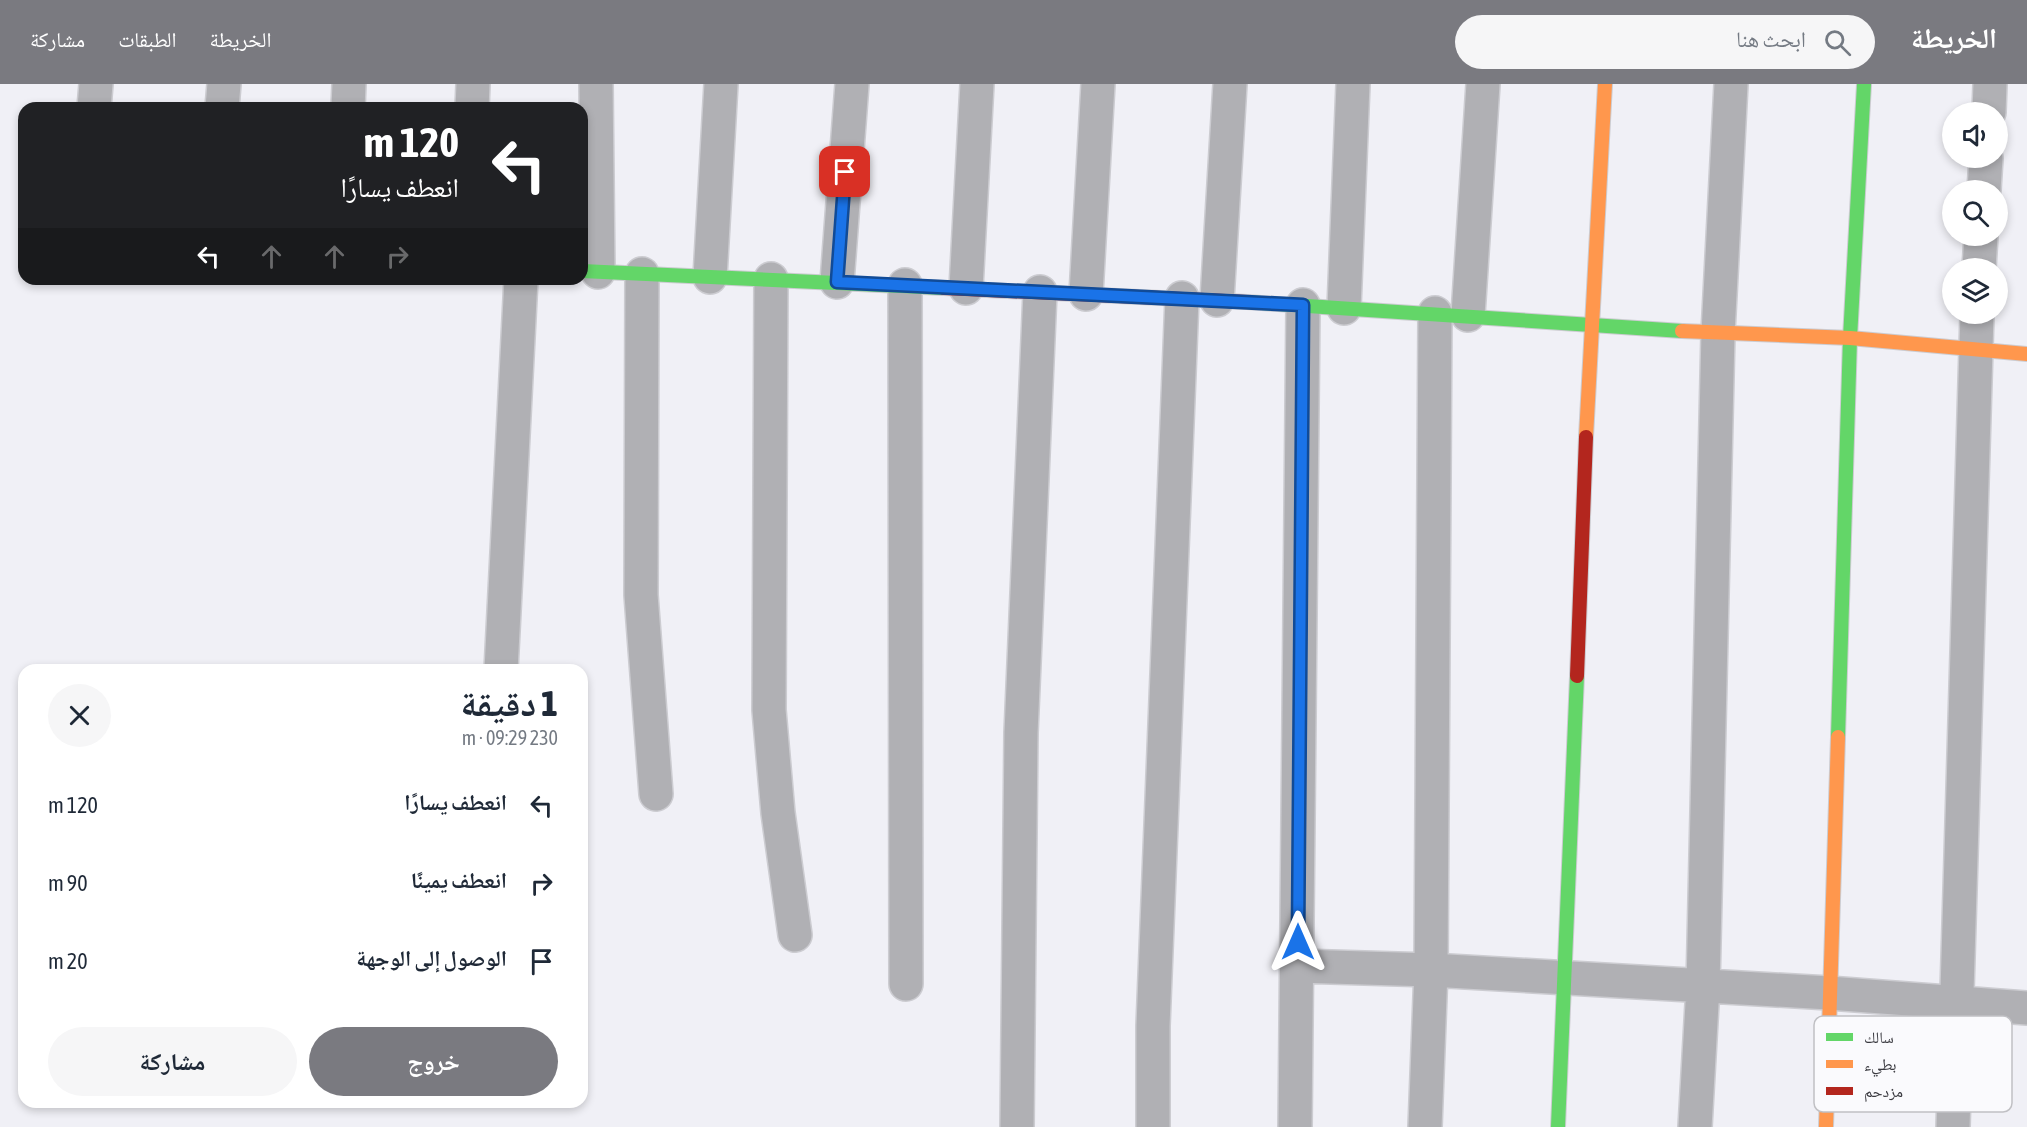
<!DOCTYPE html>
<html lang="ar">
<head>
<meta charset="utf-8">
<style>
  body { margin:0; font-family:"Asap Condensed","Noto Naskh Arabic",sans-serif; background:#f6f6f7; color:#1f2937; direction:rtl; height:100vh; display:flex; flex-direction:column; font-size:22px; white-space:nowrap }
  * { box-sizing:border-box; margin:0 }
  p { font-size:20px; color:#747a83 }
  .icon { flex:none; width:33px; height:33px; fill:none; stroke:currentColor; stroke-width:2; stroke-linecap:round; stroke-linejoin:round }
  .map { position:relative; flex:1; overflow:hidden; direction:ltr }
  .details { position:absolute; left:18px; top:580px; width:570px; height:444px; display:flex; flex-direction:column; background:#fff; border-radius:18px; box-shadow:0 3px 9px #0003; direction:rtl }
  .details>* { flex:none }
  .guide { position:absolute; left:18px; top:18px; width:570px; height:183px; border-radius:18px; box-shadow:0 3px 9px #0003; direction:rtl; background:#202124; color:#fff; overflow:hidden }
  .tools { position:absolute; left:1942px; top:18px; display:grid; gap:12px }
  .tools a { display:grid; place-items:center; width:66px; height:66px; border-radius:50%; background:#fff; box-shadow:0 3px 9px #0003; font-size:30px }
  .pin { position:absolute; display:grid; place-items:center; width:51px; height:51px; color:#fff; margin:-26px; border-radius:12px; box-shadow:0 3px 9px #0006 }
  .me { position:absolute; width:66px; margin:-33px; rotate:0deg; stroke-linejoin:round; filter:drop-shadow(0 0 4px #0008) }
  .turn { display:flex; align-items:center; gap:21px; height:126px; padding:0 30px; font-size:27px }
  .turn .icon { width:78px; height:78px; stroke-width:2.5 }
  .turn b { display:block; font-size:42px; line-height:51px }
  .lanes { display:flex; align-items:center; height:57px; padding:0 30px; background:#0003; justify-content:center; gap:30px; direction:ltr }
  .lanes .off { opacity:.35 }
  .round { display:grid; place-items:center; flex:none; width:63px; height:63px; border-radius:32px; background:#f6f6f7 }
  .head { display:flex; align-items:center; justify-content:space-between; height:102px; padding:0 30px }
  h1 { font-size:36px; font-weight:800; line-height:45px }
  .cta { display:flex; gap:12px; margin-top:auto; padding:12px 30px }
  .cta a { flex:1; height:69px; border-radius:36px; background:#7a7a80; color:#fff; font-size:24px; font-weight:800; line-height:69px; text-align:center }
  .cta a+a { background:#f6f6f7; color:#1f2937 }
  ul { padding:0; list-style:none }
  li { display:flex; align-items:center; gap:18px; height:78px; padding:0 30px }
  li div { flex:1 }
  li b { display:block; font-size:22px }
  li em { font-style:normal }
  header { display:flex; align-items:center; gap:36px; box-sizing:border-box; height:84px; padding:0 30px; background:#7a7a80; color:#fff }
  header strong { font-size:28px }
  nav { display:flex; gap:33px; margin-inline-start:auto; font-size:21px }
  .search { width:420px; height:54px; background:#f6f6f7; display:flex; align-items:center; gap:15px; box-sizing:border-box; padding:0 21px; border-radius:33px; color:#747a83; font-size:22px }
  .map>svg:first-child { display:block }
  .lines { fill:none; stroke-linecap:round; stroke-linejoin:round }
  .street-casing { stroke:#ccccd1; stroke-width:36 }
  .fast-casing { stroke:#ccccd1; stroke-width:16 }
  .slow-casing { stroke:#ccccd1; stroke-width:16 }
  .jam-casing { stroke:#ccccd1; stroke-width:16 }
  .street { stroke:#b0b0b4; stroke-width:33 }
  .fast { stroke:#63d668; stroke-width:14 }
  .slow { stroke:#ff974d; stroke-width:14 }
  .jam { stroke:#b3261e; stroke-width:14 }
  .route-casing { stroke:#114b97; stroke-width:15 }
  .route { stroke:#1a73e8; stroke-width:10 }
  .key { fill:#fafafd; stroke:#c0c0c4; stroke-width:1.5 }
  .key-label { font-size:16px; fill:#3a3a40 }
</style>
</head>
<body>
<header>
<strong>الخريطة</strong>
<div class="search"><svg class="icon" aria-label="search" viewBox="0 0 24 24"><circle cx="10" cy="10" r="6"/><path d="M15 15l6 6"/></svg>ابحث هنا</div>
<nav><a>الخريطة</a><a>الطبقات</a><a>مشاركة</a></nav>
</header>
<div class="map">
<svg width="2027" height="1043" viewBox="0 0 2027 1043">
  <rect width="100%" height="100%" fill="#f0f0f6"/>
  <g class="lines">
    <g class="street-casing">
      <path id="street" d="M596,0L598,188
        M94,24L96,0
        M222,24L224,0
        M348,24L349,0
        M472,24L473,0
        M1989,28L1990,0
        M1984,106L1986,74
        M1979,184L1981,152
        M642,190L641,511L656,710
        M710,193L721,0
        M771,195L769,626L778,729L795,851
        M837,198L852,0
        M905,201L906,900
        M966,204L977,0
        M1086,210L1098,0
        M1217,216L1230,0
        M1344,224L1353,0
        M1468,231L1483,0
        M501,586L521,195
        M1298,882L1431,886L1829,909L2027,924
        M1017,1043L1021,649L1040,208
        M1153,1043V942L1182,214
        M1295,1043L1303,221
        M1425,1043L1431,886L1435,229
        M1695,1043L1703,902L1718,249L1731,0
        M1953,1043L1977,230"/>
    </g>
    <g class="fast-casing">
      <path id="fast" d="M582,187L944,204
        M1247,218L1682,247
        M1838,653L1850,254L1864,0
        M1558,1043L1577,592"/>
    </g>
    <g class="slow-casing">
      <path id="slow" d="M1682,247L1850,254L2027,270
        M1586,353L1605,0
        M1826,1043L1838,653"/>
    </g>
    <g class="jam-casing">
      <path id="jam" d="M944,204L1247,218
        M1577,592L1586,353"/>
    </g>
    <use href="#street" class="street"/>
    <use href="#fast" class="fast"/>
    <use href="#slow" class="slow"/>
    <use href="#jam" class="jam"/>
  </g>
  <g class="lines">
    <g class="route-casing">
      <path id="route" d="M845,88L837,198L1303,221L1298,858"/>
    </g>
    <use href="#route" class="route"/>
  </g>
  <rect x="1814" y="932" width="198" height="96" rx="9" class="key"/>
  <rect x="1826" y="949" width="27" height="8" fill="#63d668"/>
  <rect x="1826" y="976" width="27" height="8" fill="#ff974d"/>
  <rect x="1826" y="1003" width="27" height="8" fill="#b3261e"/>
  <g class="key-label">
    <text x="1864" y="959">سالك</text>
    <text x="1864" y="986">بطيء</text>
    <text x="1864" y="1013">مزدحم</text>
  </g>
</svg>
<div class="tools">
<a><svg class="icon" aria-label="sound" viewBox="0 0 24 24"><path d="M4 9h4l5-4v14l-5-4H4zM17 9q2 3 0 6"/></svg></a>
<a><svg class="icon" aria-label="search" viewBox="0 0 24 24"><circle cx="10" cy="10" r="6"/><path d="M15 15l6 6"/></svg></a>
<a><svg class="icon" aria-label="layers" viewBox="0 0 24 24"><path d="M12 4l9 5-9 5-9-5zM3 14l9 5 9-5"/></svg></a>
</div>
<div class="pin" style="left:845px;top:88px;background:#d93025"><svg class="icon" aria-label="arrive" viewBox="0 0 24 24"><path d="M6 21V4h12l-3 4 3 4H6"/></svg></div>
<svg class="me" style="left:1298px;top:858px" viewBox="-20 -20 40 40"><path d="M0-17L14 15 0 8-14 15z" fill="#1a73e8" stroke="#fff" stroke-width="4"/></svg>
<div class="guide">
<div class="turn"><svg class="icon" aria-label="left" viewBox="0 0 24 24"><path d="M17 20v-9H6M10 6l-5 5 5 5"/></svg><div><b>120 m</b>انعطف يسارًا</div></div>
<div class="lanes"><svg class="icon" aria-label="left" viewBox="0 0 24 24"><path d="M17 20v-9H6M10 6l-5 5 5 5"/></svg><svg class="icon off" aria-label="ahead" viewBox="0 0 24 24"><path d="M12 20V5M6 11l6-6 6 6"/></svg><svg class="icon off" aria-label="ahead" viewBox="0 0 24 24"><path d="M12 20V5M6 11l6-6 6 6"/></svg><svg class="icon off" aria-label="right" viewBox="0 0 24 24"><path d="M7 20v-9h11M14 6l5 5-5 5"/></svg></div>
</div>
<section class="details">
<div class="head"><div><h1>1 دقيقة</h1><p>230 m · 09:29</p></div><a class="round"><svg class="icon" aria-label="close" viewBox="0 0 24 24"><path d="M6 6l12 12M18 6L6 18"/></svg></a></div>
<ul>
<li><svg class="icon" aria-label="left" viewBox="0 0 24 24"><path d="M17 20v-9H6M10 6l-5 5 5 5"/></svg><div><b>انعطف يسارًا</b></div><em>120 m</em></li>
<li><svg class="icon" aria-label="right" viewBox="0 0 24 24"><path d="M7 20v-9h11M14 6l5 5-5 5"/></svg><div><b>انعطف يمينًا</b></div><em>90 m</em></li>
<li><svg class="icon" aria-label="arrive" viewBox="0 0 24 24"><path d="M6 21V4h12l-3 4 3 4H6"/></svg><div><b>الوصول إلى الوجهة</b></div><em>20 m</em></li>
</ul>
<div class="cta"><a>خروج</a><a>مشاركة</a></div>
</section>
</div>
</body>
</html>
